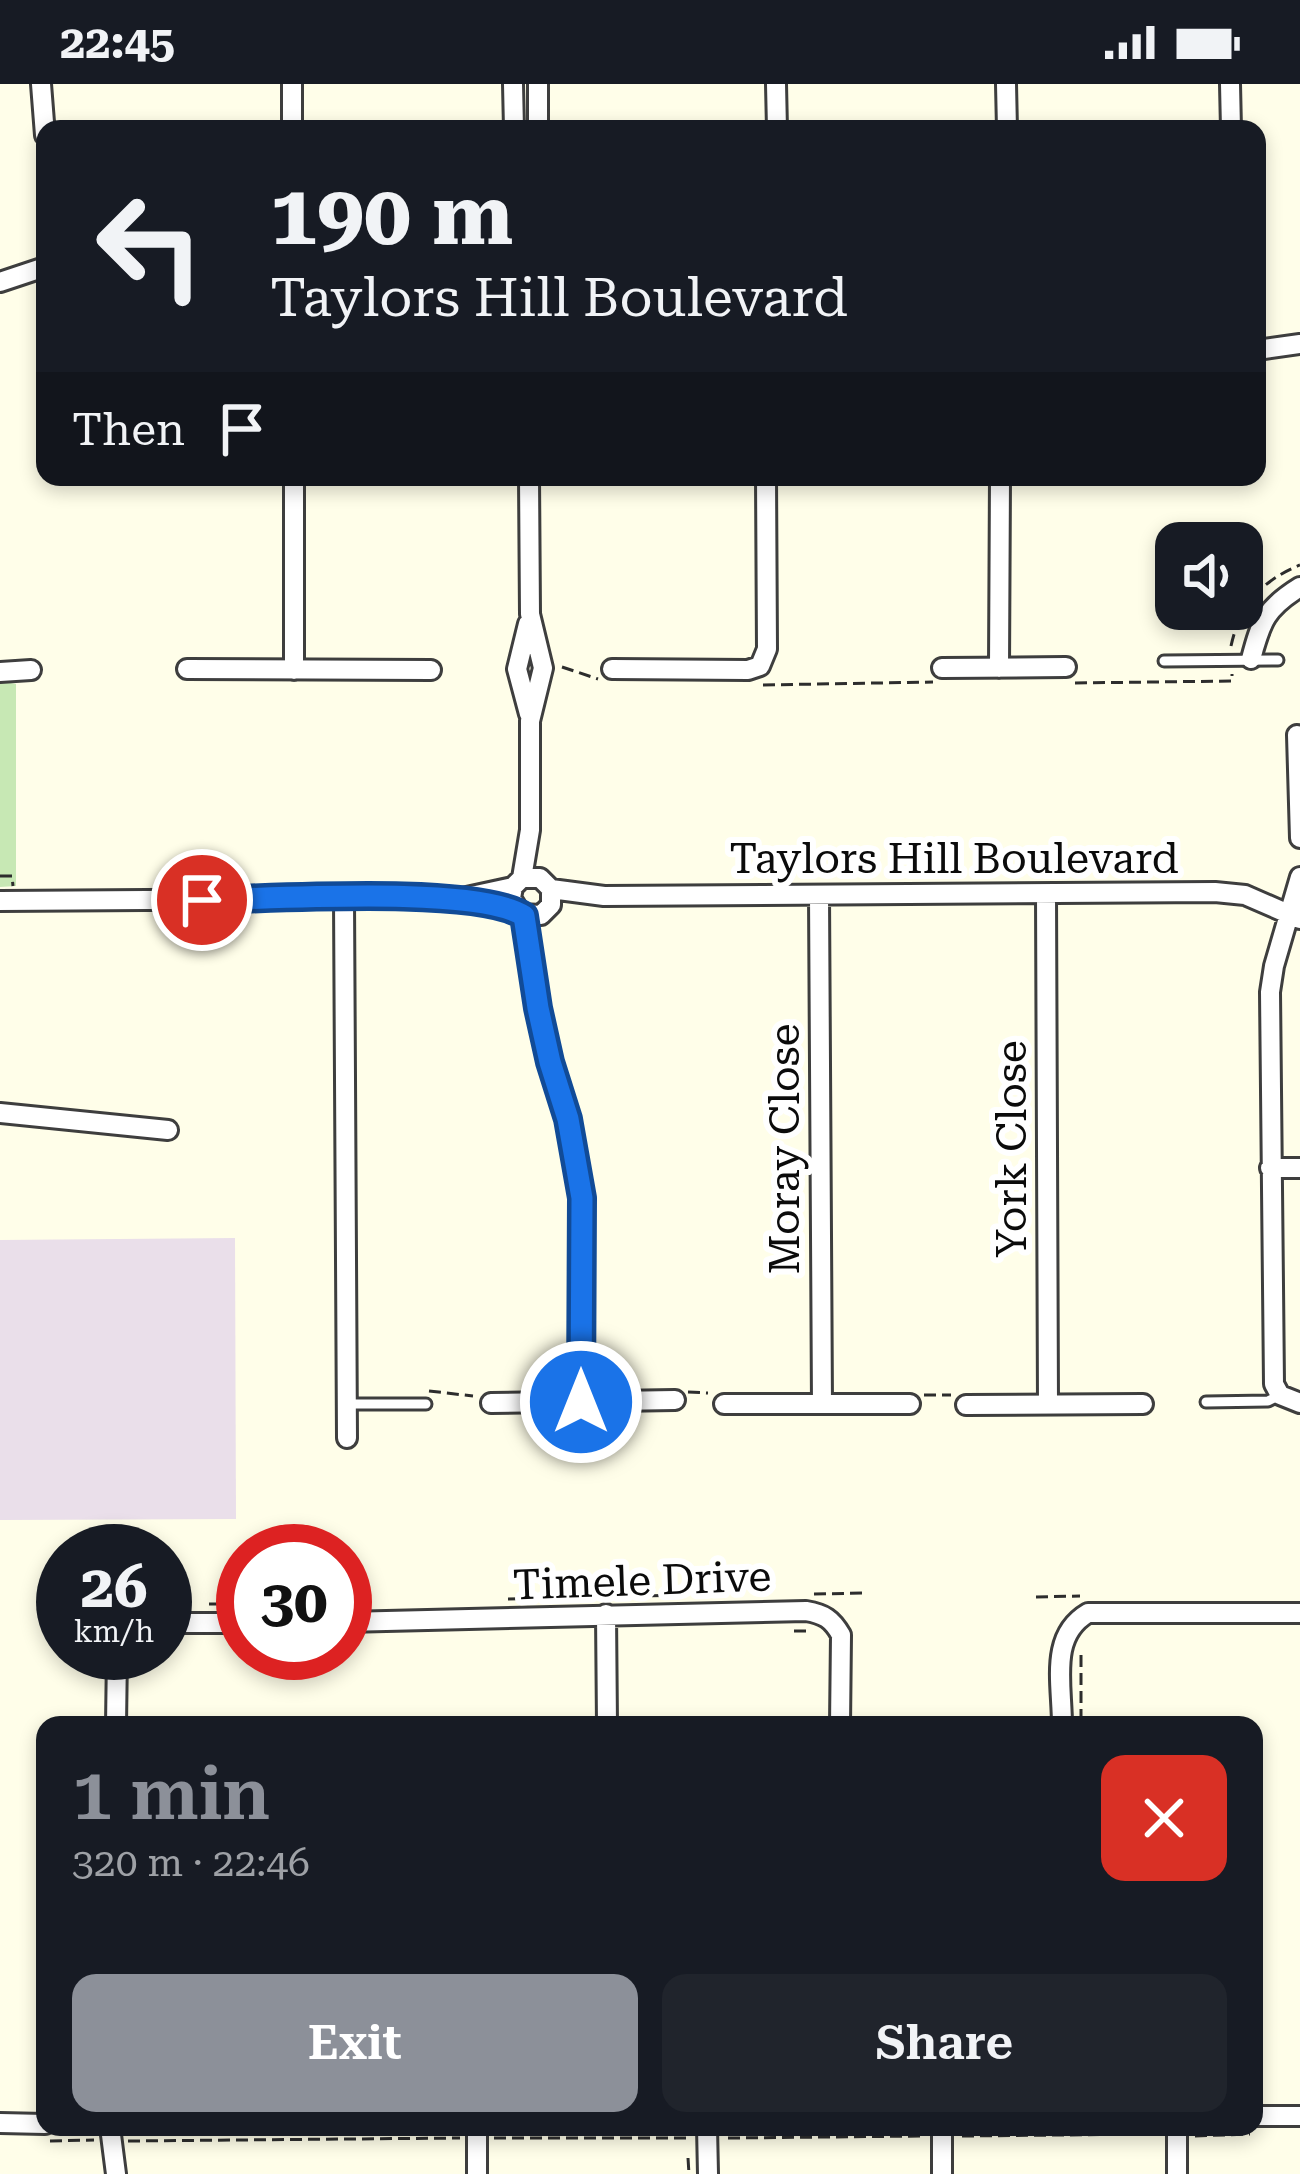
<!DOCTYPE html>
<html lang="en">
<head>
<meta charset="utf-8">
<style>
  body { margin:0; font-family:"Roboto Serif",serif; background:#20242c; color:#f1f3f6; height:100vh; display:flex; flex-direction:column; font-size:45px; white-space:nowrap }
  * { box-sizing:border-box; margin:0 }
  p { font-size:39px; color:#9ea1a6 }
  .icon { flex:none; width:66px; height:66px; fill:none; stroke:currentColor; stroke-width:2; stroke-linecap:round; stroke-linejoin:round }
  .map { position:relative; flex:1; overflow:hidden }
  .drawer { position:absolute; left:36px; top:1632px; width:1227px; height:420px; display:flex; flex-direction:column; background:#171b24; border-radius:24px; box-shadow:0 6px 18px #0003 }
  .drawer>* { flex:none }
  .guide { position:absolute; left:36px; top:36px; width:1230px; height:366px; border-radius:24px; box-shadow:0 6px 18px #0003; background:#171b24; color:#f1f3f6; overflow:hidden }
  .buttons { position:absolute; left:1155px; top:438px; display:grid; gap:24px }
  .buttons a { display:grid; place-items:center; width:108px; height:108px; border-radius:24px; background:#171b24; box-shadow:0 6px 18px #0003; font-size:60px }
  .speed { position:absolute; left:36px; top:1440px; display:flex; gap:24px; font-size:60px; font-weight:700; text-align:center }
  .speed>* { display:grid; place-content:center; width:156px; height:156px; border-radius:50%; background:#171b24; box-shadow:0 6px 18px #0003; line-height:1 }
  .speed small { font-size:30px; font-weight:400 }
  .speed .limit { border:18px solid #d22; background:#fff; color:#111 }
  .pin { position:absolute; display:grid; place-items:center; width:102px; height:102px; color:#fff; margin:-51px; border:6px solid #fff; border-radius:50%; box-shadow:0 3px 12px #0007 }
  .me { position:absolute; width:132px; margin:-66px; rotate:0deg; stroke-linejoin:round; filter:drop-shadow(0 0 9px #0008) }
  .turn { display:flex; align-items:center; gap:42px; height:252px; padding:0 36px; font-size:54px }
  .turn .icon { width:156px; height:156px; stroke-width:2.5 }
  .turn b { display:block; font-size:84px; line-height:102px }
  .then { display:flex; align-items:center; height:114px; padding:0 36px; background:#0003; gap:24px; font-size:45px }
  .round { display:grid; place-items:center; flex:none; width:126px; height:126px; border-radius:24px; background:#20242c }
  .head { display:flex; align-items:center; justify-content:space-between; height:204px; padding:0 36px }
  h1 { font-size:72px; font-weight:600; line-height:90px; color:#8c9099 }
  .cta { display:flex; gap:24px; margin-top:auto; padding:24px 36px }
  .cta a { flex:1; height:138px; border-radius:24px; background:#8c9099; color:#fff; font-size:48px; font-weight:600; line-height:138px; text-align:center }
  .cta a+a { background:#20242c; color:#f1f3f6 }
  .status { display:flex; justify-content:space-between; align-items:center; height:84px; padding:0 60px; background:#171b24; direction:ltr }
  .status svg { height:33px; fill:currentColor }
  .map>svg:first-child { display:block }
  .industrial { fill:#eadfea }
  .green { fill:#c7e8b4 }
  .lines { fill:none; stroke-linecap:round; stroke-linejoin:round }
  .lane-casing { stroke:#3e3e3e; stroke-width:15 }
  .street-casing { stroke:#3e3e3e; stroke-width:24 }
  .path { stroke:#2d2d2d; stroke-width:3; stroke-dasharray:12 6; stroke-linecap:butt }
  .lane { stroke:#fff; stroke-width:9 }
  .street { stroke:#fff; stroke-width:18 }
  .route-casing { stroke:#114b97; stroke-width:30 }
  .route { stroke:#1a73e8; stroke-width:21 }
  .labels { text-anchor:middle; stroke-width:12; stroke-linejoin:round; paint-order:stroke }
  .street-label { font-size:42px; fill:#0b0b0b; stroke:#fff }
</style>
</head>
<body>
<div class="status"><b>22:45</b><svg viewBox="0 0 49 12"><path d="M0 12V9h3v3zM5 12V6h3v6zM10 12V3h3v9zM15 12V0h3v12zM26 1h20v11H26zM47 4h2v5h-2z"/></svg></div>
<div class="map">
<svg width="1300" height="2090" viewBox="0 0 1300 2090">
  <rect width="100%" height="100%" fill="#fffee9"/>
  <path class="industrial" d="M235,1154L236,1435L0,1436V1156Z"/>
  <path class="green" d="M0,597L16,600V802L0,803Z"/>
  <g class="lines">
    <g class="lane-casing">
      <path id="lane" d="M1164,577L1278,576
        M1206,1318L1268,1317L1280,1311
        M347,1320H426"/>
    </g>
    <g class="street-casing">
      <path id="street" d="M41,0L45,51
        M292,0V45
        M513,0L514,45
        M538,0V45
        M776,0L777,45
        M1006,0L1007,45
        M1230,0L1231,45
        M0,198L45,183
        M1257,266L1300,260
        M294,393V586
        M528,540L517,585L529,630
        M1251,575C1261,537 1266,524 1300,503
        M942,584L1066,583
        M999,584L1000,393
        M187,585L431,586
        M612,585L748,586L760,582L767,565L766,393
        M0,588L31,586
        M1297,651L1300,754
        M1300,793L1274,882L1270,908L1274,1300L1280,1311L1300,1319
        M522,794H540L551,805V821L541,831L521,830L511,814L513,803L522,794L530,746V637L543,584L530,530L529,393
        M551,805L604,812L1215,808L1245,811L1300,835
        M1046,810L1048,1320
        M819,811L822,1320
        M344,815L347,1354
        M0,817L462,814L513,803
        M524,832L538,924L550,978L568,1035L582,1114L581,1318
        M0,1029L168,1046
        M1270,1084H1300
        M491,1319L675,1316
        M724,1320H910
        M966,1321L1143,1320
        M606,1530L607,1641
        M345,1538L806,1527C824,1530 832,1535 841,1551L840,1641
        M165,1539H243
        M116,1641L117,1569
        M1062,1641C1062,1599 1049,1552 1088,1529H1300
        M1254,2032H1300
        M0,2039L45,2040
        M110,2043L116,2090
        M477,2043V2090
        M707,2043L708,2090
        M942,2043V2090
        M1177,2090V2043"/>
    </g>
    <path class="path" d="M1231,562C1240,521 1261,497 1300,481
      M562,583L598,595
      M1075,599L1232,597V590
      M763,601L933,598
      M0,792H12L13,802
      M429,1307L473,1312
      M688,1308L708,1309
      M924,1311H951
      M814,1510L865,1509
      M1036,1513L1080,1512
      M508,1515L685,1511
      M209,1520H243
      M794,1547H808
      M1081,1571V1639
      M962,2052L1156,2050
      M1195,2052L1250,2050
      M494,2054H688
      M728,2054L922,2052
      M50,2057L94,2056
      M128,2057L460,2054
      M688,2074L689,2090"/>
    <use href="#lane" class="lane"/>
    <use href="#street" class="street"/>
  </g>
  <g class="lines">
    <g class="route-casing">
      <path id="route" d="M202,816C268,815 478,801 524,832L538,924L550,978L568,1035L582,1114L581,1318"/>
    </g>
    <use href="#route" class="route"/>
  </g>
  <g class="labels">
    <g class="street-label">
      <text x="954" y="789">Taylors Hill Boulevard</text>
      <text transform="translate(784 1065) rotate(-90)" y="15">Moray Close</text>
      <text transform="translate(1011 1065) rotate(-90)" y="15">York Close</text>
      <text transform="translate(642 1496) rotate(-2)" y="15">Timele Drive</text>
    </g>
  </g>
</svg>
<div class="buttons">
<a><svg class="icon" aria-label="sound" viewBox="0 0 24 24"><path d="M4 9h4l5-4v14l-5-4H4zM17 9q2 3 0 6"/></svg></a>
</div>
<div class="speed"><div>26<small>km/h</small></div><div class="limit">30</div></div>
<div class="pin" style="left:202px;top:816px;background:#d93025"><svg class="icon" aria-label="arrive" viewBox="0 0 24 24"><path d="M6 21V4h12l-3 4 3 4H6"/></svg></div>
<svg class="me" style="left:581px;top:1318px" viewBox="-20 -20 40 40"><circle r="17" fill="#1a73e8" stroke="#fff" stroke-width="3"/><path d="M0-11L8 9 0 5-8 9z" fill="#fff"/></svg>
<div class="guide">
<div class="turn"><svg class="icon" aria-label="left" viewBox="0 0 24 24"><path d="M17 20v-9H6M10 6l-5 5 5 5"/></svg><div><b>190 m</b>Taylors Hill Boulevard</div></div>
<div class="then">Then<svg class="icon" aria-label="arrive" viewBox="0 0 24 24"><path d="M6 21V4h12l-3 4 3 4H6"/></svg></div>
</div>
<section class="drawer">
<div class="head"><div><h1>1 min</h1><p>320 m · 22:46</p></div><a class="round" style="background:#d93025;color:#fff"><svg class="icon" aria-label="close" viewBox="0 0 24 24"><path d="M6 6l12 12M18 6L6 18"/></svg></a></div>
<div class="cta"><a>Exit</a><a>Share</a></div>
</section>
</div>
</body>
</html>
